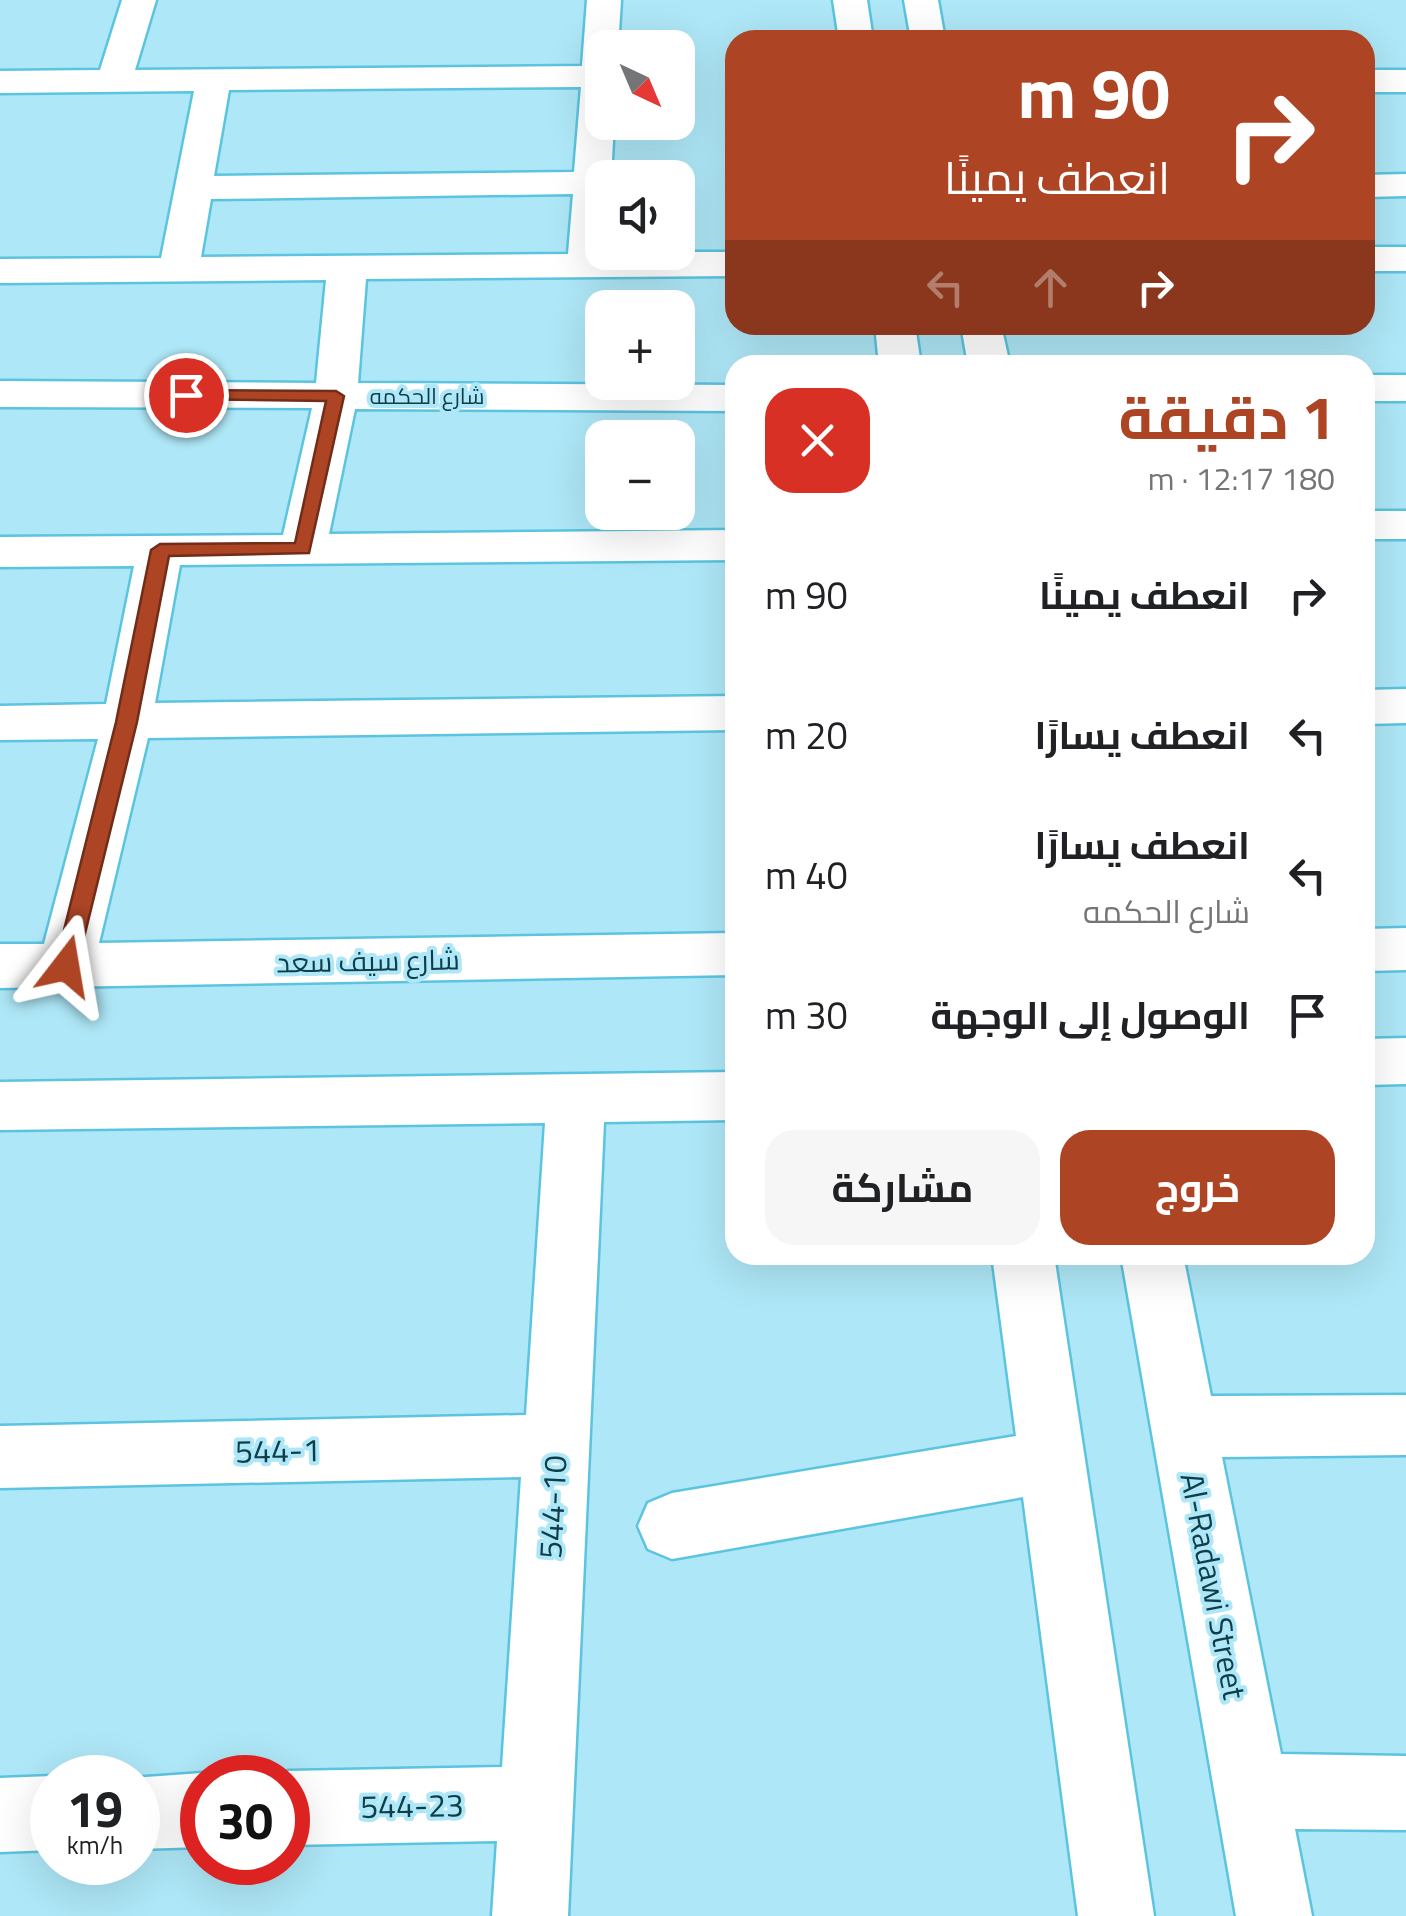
<!DOCTYPE html>
<html lang="ar">
<head>
<meta charset="utf-8">
<style>
  body { margin:0; font-family:"Titillium Web",Cairo,sans-serif; background:#f6f6f6; color:#202124; direction:rtl; height:100vh; display:flex; flex-direction:column; font-size:38px; white-space:nowrap }
  * { box-sizing:border-box; margin:0 }
  p { font-size:32px; color:#757577 }
  .icon { flex:none; width:55px; height:55px; fill:none; stroke:currentColor; stroke-width:2; stroke-linecap:round; stroke-linejoin:round }
  .map { position:relative; flex:1; overflow:hidden; direction:ltr }
  .sheet { position:absolute; left:725px; top:355px; width:650px; height:910px; display:flex; flex-direction:column; background:#fff; border-radius:30px; box-shadow:0 10px 40px #0002; direction:rtl }
  .sheet>* { flex:none }
  .top-card { position:absolute; left:725px; top:30px; width:650px; height:305px; border-radius:30px; box-shadow:0 10px 40px #0002; direction:rtl; background:#ad4525; color:#fff; overflow:hidden }
  .needle { width:65px; rotate:136deg }
  .controls { position:absolute; left:585px; top:30px; display:grid; gap:20px }
  .controls a { display:grid; place-items:center; width:110px; height:110px; border-radius:20px; background:#fff; box-shadow:0 10px 40px #0002; font-size:50px }
  .speed { position:absolute; left:30px; top:1755px; display:flex; gap:20px; font-size:50px; font-weight:700; text-align:center }
  .speed>* { display:grid; place-content:center; width:130px; height:130px; border-radius:50%; background:#fff; box-shadow:0 10px 40px #0002; line-height:1 }
  .speed small { font-size:25px; font-weight:400 }
  .speed .limit { border:15px solid #d22; background:#fff; color:#111 }
  .pin { position:absolute; display:grid; place-items:center; width:85px; height:85px; color:#fff; margin:-42px; border:5px solid #fff; border-radius:50%; box-shadow:0 2px 10px #0007 }
  .me { position:absolute; width:110px; margin:-55px; rotate:14deg; stroke-linejoin:round; filter:drop-shadow(0 0 8px #0008) }
  .turn { display:flex; align-items:center; gap:35px; height:210px; padding:0 40px; font-size:45px }
  .turn .icon { width:130px; height:130px; stroke-width:2.5 }
  .turn b { display:block; font-size:70px; line-height:85px }
  .lanes { display:flex; align-items:center; height:95px; padding:0 40px; background:#0003; justify-content:center; gap:50px; direction:ltr }
  .lanes .off { opacity:.35 }
  .round { display:grid; place-items:center; flex:none; width:105px; height:105px; border-radius:30px; background:#f6f6f6 }
  .head { display:flex; align-items:center; justify-content:space-between; height:170px; padding:0 40px }
  h1 { font-size:60px; font-weight:700; line-height:75px; color:#ad4525 }
  .primary-button { display:flex; gap:20px; margin-top:auto; padding:20px 40px }
  .primary-button a { flex:1; height:115px; border-radius:30px; background:#ad4525; color:#fff; font-size:40px; font-weight:700; line-height:115px; text-align:center }
  .primary-button a+a { background:#f6f6f6; color:#202124 }
  ul { padding:0; list-style:none }
  li { display:flex; align-items:center; gap:30px; height:140px; padding:0 40px }
  li div { flex:1 }
  li b { display:block; font-size:38px }
  li em { font-style:normal }
  .map>svg:first-child { display:block }
  .lines { fill:none; stroke-linecap:round; stroke-linejoin:round }
  .minor-casing { stroke:#5bc4df; stroke-width:5 }
  .minor { fill:#fff; fill-rule:evenodd }
  .route { fill:#ad4525; stroke:#702d18; stroke-width:2.5 }
  .labels { text-anchor:middle; stroke-width:8; stroke-linejoin:round; paint-order:stroke }
  .far-street-label { font-size:22px; fill:#0f3d48; stroke:#aee7f7 }
  .street-label { font-size:28px; fill:#0f3d48; stroke:#aee7f7 }
  .near-street-label { font-size:32px; fill:#0f3d48; stroke:#aee7f7 }
</style>
</head>
<body>
<div class="map">
<svg width="1406" height="1916" viewBox="0 0 1406 1916">
  <rect width="100%" height="100%" fill="#aee7f7"/>
  <g class="lines">
    <g class="minor-casing">
      <path id="minor" d="M122,0H156L135,70L582,66L587,0H621L618,48H602V122H614L611,178H602V252H735V276L366,279L358,383L735,385V411L355,409L329,534L735,530V560L180,565L155,703L735,696V730L148,738L99,943L735,933V975L0,988V944H44L98,739L0,740V706L106,704L134,566L0,567V537L283,535L312,408L0,407V381L316,383L326,280L0,283V259L161,258L194,91L0,93V71L100,70ZM581,87L574,172L214,176L229,90ZM573,194L568,254L201,257L211,199Z
        M833,0H867L873,40H839Z
        M904,0H938L945,40H911Z
        M1365,70H1406V92H1365Z
        M1406,174V196L1365,197V175Z
        M1365,247H1406V271H1365Z
        M875,325H915L921,365H879Z
        M961,325H1001L1010,365H968Z
        M1365,375H1406V401H1365Z
        M1365,511H1406V539H1365Z
        M1406,689V723L1365,724V690Z
        M1406,928V970L1365,971V929Z
        M1406,1038V1084L1365,1085V1039Z
        M735,1072V1120L604,1122L568,1916H492L497,1841L288,1845V1778H272L288,1771L502,1767L521,1477L0,1488V1426L526,1415L545,1123L0,1130V1082Z
        M992,1255H1054L1154,1916H1078L1023,1497L672,1559L648,1549L638,1526L648,1503L672,1493L1016,1436Z
        M1121,1255H1183L1211,1396L1406,1395V1455L1222,1457L1281,1754L1406,1756V1830L1295,1829L1312,1916H1236Z
        M202,1773L213,1778H202V1847L138,1849V1778H132Z
        M52,1776L56,1778H52V1850L0,1852V1778Z"/>
    </g>
    <use href="#minor" class="minor"/>
  </g>
  <path class="route" d="M186,390L336,391L344,396L309,553L169,556L137,722L77,966L66,975L55,966L116,722L151,550L160,544L295,543L326,401L180,399L178,395Z"/>
  <g class="labels">
    <g class="far-street-label">
      <text x="427" y="404">شارع الحكمه</text>
    </g>
    <g class="street-label">
      <text transform="translate(368 961) rotate(-1)" y="10">شارع سيف سعد</text>
    </g>
    <g class="near-street-label">
      <text transform="translate(278 1451) rotate(-1)" y="11">544-1</text>
      <text transform="translate(553 1507) rotate(-87)" y="11">544-10</text>
      <text transform="translate(1213 1586) rotate(79)" y="11">Al-Radawi Street</text>
      <text transform="translate(412 1806) rotate(-1)" y="11">544-23</text>
    </g>
  </g>
</svg>
<div class="controls">
<a><svg class="needle" viewBox="-14 -14 28 28"><path d="M0-13l5 13h-10z" fill="#e53935"/><path d="M0 13l5-13h-10z" fill="#757577"/></svg></a>
<a><svg class="icon" aria-label="sound" viewBox="0 0 24 24"><path d="M4 9h4l5-4v14l-5-4H4zM17 9q2 3 0 6"/></svg></a>
<a>+</a>
<a>−</a>
</div>
<div class="speed"><div>19<small>km/h</small></div><div class="limit">30</div></div>
<div class="pin" style="left:186px;top:395px;background:#d93025"><svg class="icon" aria-label="arrive" viewBox="0 0 24 24"><path d="M6 21V4h12l-3 4 3 4H6"/></svg></div>
<svg class="me" style="left:66px;top:966px" viewBox="-20 -20 40 40"><path d="M0-17L14 15 0 8-14 15z" fill="#ad4525" stroke="#fff" stroke-width="4"/></svg>
<div class="top-card">
<div class="turn"><svg class="icon" aria-label="right" viewBox="0 0 24 24"><path d="M7 20v-9h11M14 6l5 5-5 5"/></svg><div><b>90 m</b>انعطف يمينًا</div></div>
<div class="lanes"><svg class="icon off" aria-label="left" viewBox="0 0 24 24"><path d="M17 20v-9H6M10 6l-5 5 5 5"/></svg><svg class="icon off" aria-label="ahead" viewBox="0 0 24 24"><path d="M12 20V5M6 11l6-6 6 6"/></svg><svg class="icon" aria-label="right" viewBox="0 0 24 24"><path d="M7 20v-9h11M14 6l5 5-5 5"/></svg></div>
</div>
<section class="sheet">
<div class="head"><div><h1>1 دقيقة</h1><p>180 m · 12:17</p></div><a class="round" style="background:#d93025;color:#fff"><svg class="icon" aria-label="close" viewBox="0 0 24 24"><path d="M6 6l12 12M18 6L6 18"/></svg></a></div>
<ul>
<li><svg class="icon" aria-label="right" viewBox="0 0 24 24"><path d="M7 20v-9h11M14 6l5 5-5 5"/></svg><div><b>انعطف يمينًا</b></div><em>90 m</em></li>
<li><svg class="icon" aria-label="left" viewBox="0 0 24 24"><path d="M17 20v-9H6M10 6l-5 5 5 5"/></svg><div><b>انعطف يسارًا</b></div><em>20 m</em></li>
<li><svg class="icon" aria-label="left" viewBox="0 0 24 24"><path d="M17 20v-9H6M10 6l-5 5 5 5"/></svg><div><b>انعطف يسارًا</b><p>شارع الحكمه</p></div><em>40 m</em></li>
<li><svg class="icon" aria-label="arrive" viewBox="0 0 24 24"><path d="M6 21V4h12l-3 4 3 4H6"/></svg><div><b>الوصول إلى الوجهة</b></div><em>30 m</em></li>
</ul>
<div class="primary-button"><a>خروج</a><a>مشاركة</a></div>
</section>
</div>
</body>
</html>
